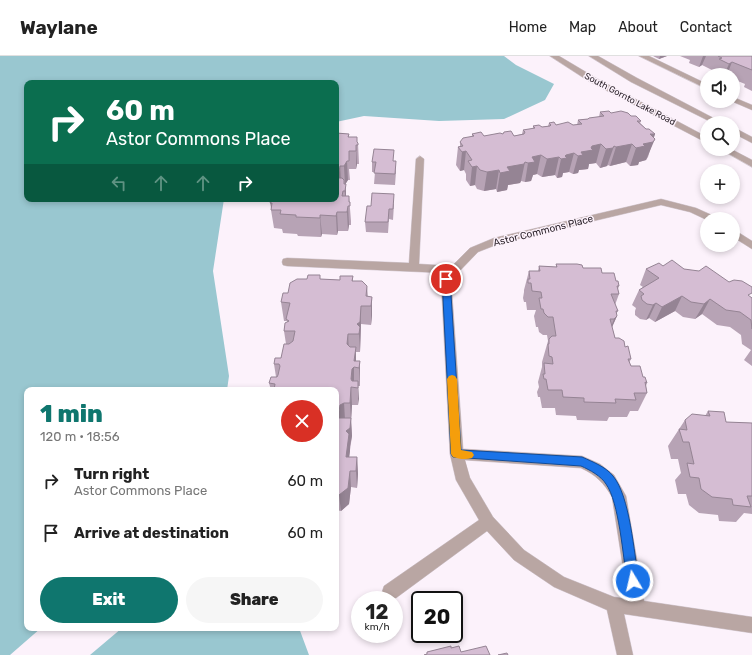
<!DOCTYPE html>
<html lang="en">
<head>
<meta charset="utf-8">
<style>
  body { margin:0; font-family:Rubik,sans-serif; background:#f6f6f6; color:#222; height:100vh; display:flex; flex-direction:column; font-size:15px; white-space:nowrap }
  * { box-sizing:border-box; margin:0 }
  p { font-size:13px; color:#767676 }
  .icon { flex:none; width:22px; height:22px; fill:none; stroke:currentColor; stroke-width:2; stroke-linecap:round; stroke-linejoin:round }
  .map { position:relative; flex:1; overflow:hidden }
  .details { position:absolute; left:24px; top:331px; width:315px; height:244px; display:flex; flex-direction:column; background:#fff; border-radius:8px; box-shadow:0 2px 6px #0003 }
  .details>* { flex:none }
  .hud { position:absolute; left:24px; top:24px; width:315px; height:122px; border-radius:8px; box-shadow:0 2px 6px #0003; background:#0b6e4f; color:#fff; overflow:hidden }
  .fabs { position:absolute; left:700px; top:12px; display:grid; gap:8px }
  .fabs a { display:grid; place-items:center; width:40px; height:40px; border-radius:50%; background:#fff; box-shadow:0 2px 6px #0003; font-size:20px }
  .speed { position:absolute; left:351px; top:535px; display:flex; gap:8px; font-size:20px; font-weight:700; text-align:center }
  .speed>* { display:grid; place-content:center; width:52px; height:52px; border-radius:50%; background:#fff; box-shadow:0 2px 6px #0003; line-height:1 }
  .speed small { font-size:10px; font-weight:400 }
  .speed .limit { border:2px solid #111; border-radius:6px; background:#fff; color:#111 }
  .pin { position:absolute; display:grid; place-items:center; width:34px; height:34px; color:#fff; margin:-17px; border:2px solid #fff; border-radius:50%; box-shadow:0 1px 4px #0007 }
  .me { position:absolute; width:44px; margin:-22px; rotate:351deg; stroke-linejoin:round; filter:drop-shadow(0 0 3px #0008) }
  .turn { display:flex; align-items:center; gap:14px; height:84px; padding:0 16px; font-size:18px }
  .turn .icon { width:52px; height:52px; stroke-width:2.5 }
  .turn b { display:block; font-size:28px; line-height:34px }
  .lanes { display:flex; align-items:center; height:38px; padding:0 16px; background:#0003; justify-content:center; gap:20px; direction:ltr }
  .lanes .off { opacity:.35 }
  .round { display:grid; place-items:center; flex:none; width:42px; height:42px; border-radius:21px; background:#f6f6f6 }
  .summary { display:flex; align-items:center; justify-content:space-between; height:68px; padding:0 16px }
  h1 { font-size:24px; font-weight:800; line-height:30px; color:#0f766e }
  .button { display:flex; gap:8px; margin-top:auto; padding:8px 16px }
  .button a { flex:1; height:46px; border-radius:24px; background:#0f766e; color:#fff; font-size:16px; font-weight:800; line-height:46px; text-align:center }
  .button a+a { background:#f6f6f6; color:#222 }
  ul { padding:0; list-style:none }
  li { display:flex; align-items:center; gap:12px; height:52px; padding:0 16px }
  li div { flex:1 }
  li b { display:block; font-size:15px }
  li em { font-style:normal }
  header { display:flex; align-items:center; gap:24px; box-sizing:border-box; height:56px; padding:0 20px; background:#fff; border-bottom:1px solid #e0e0e0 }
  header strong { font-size:19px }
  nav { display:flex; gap:22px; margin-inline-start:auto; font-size:14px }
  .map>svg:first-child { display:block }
  .water { fill:#99c7d0 }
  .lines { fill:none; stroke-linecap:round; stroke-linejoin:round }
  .minor-casing { stroke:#d5cbd4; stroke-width:1 }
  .minor { fill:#b9a6a3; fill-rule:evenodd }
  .wall { fill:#b7a3b5 }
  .shaded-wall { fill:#958494 }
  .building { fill:#d5bdd3; stroke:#958494 }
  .route { fill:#1a73e8; stroke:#114b97 }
  .slow { fill:#f59e0b }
  .labels { text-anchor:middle; stroke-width:3; stroke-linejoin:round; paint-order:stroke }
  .far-street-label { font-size:9px; fill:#251c24; stroke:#fcf2fb }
  .street-label { font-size:10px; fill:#251c24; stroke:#fcf2fb }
</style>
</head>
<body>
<header>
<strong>Waylane</strong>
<nav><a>Home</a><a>Map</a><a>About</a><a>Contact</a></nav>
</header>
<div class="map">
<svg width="752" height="599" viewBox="0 0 752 599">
  <rect width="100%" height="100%" fill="#fcf2fb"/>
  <path class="water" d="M0,0H504L516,9L554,28L545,44L504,63L439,65L364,60L336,66V27H27V143H224L213,215L229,320L227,334H27V572H41L10,599H0Z
    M122,572H299L309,599H90Z"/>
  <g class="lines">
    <g class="minor-casing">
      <path id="minor" d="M550,0H559L596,22L707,81V87L590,26Z
        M589,0H598L637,22L723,67H713L631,26Z
        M639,0H649L707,28V33Z
        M733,41L752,49V54L731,45H733Z
        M733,71L752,81V87L733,77Z
        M720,93H731L752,104V111Z
        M420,100L424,103L419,208L452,210L470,192L494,182L661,143L696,152L716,161L718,163L707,164L690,156L661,149L501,187L478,196L451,224L463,393L582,400L600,408L614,419L626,440L644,545L752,561V577L624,558L633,599H617L607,554L554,531L514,504L487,475L396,542L390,544L384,542L382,536L384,530L479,464L456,424L450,398L441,223L445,217L287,210L283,209L282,206L283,203L287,202L409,207L416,103ZM465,404L581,412C596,419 604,427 612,441L628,543L614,541L564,521L524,494L493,461L470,422Z
        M733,173L752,185V193L733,181Z"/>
    </g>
    <use href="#minor" class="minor"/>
  </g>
  <path class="wall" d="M653,0H667L659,3Z
    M680,0H752V35L744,31L745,28L733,23V19H717L714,17V15L702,9L699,11L689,7L690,4Z
    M600,56L611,57L631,60L641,65L640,67L646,73L655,78L648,101L646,104L639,106L638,109L630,110L626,106L610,110L608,109L607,110L600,112L596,107L589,108L588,113L579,114L578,117L573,118L569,116L563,117L562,121L557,122L555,119L542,121L537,118L533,119L531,125L525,126L521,125L520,127L508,129L507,134L497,136L496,133L484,135L477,133L475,129L470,130L466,124V118L464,114L460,115L456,109L458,91L460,90V86L472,81V78L484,80L503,78L514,80L522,78L523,74L533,73V70L542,71L548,70L549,67L556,69H577L578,64L588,63L599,61Z
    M336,77L349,78V81L358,87L359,108H357L356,113H349L350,124H348L345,128L346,140H349L351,165V169H349L348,175H338L337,179L322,178L321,181L298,180L297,178L283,177L282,173L274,172L271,154V152L270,147L336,143Z
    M394,105L396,116L395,129L374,128L375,116H372V106Z
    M394,148L393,164L389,163L388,177L366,176L365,166L371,150Z
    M556,208L583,212L602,217L616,225L619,230L618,233L619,238L615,249L618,255L616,258L617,260L612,271L615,282L625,291L631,303L629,307L631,310L643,321L647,327L646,330L647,337L638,355H630L627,361H609L607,365L577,364L576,360L556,359L555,352H542L540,341H538L537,336L539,331L538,326L542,311V306L548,285L547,279H543L539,276L538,271H536L534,260L536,254H527L526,246H524L523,242L524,236V234L529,215H538L539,210L556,211Z
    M663,210L684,213L752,242V310L744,304L751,294L742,288L741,279L730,271L717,269L702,258L695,263L683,261L675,255L655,266L649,262L646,264L640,263L635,259V255L636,252L632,249L639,234L643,231L640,229L646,213Z
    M353,220V225L367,230L368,241H372V259L371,269L361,268L360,296H356V305H360V330H358V349H352L351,365L352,380L349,401H357L358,418L357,432L351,431L349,448L341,455L336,454V334H271L269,327L276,321L274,308L281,302L286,288L284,275L287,266V265H284L281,246L288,237L307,223H320L340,224Z
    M708,355L726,366L752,367V458L744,457L736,466L719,465L718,459L699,457L689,449L686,438H678L675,424L681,417L678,403H671L668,390L685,364L705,360Z"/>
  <path class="shaded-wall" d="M660,0H667L659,3Z
    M703,0H706L702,9L699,11Z
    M732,6L727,19H724L729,8Z
    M650,78H655L652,86L655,83L646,104L639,106L638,109L630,110L636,92Z
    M601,88L596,107L589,108L588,113L579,114L578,117L573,118L578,100L581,96L592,90Z
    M632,88L626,106L610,110L616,91Z
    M356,89L357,108L356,113Z
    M614,90L607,110L600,112L606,93Z
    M466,95L464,114L460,115L462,96Z
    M574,97L569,116L563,117L562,121L557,122L561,103L566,99Z
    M541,99L537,118L533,119L531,125L525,126L528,107L532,101Z
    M559,101L555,119L542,121L547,103Z
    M347,105L348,124L345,129L344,110Z
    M525,106L521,125L520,127L508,129L507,134L497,136L500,117L507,111Z
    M340,110L341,129L338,122Z
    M477,110L475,129L470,130L472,111Z
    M499,114L496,133L484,135L487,116Z
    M344,124L345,135L346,128V154Z
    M348,150L349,169L348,175L347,156Z
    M337,156L338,175L337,179L336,160Z
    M320,159L322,178L321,181L320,162Z
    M682,240L675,255L655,266L662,251Z
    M372,241V259L371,269V250Z
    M710,243L702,258L695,263L704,248Z
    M656,247L649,262L646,264L653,249Z
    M361,250V268L360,296L359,278L357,268Z
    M617,260L609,278L607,281L614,263Z
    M348,278L349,296L347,288Z
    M356,291V309L354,305Z
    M360,305V330L359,312Z
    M354,311V330L351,323L352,313Z
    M358,325L359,343L358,349Z
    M351,331L352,349L351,365L350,347Z
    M344,347L345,364L338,362L340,349Z
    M351,362L352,380L350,390V395L347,417L346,401V375Z
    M357,401L358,418L357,432L356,415Z
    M350,415L351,431L349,448L341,455L339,439Z"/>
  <path class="building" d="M718,0H752V14L732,6L729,8L719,3L722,2Z
    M609,55L611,57L621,55L628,57L631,60H636L641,65H637L646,73H649L655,78H650L655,83L653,86L643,88L645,90L636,92L632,88L616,91L614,90L613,92L606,93L601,88L592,90L591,92L593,94L581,96L583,99L578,100L574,97L566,99L565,100L567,102L561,103L559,101L547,103L541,99L532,101L535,106L528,107L525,106L524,108L507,111L510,115L500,117L499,114L487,116L480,114L477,110L472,111L468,105L472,104L466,95L462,96L458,91L463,90L460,86L463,82L474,80L472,78L481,76L484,80L500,77L503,78L504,76L511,75L514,80L524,78L525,76L523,74L535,72L533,70L539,69L542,71L550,70L551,69L549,67L554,66L556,69L568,66L573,69L582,68L578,64L588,63L589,62L604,60L600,56Z
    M336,77L349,78L348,81H357V86L358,87V89H356V95H349V105H347L344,110H340L338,122H342L344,124V128H346L345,135H343L342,140H349V146H350V150H348L347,156H337L336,160L320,159V162L296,161V159L280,158L281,154H271L272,147H270L272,143H336Z
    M374,93L394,94L393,105H396L395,118L374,117L376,106H372Z
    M372,137L394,138L393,153H389L388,166H365L367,150H371Z
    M672,204L684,213L699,215L706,210L729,226L734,224L742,225L752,231V237L748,239L752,242V273L751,264L740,256L726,254L710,243L704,248L691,246L682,240L662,251L656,247L653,249L647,248L642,244L641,240L644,238L639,234L659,222L646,213L659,207L663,210Z
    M556,208H577L582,209L583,212H601L602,217H614L616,225H618L619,230H617L619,238H611L618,255H616L617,260L614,263H610L615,282H619L624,285L625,291L628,290L631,303H628L631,310H640L643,321H645L647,327L645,326L647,337H634L636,344L615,343L616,347L584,346V342L563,341L562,334H548L546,323H544L543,318H545L544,307L553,308L552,301L549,300L548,288H549V283L552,280H556L553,261H548L544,257L543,253H541L539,242H542L541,236L532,235L531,227H528V223H530L529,215H540L539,210L557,211Z
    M308,219H320V223L340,224V220H353L352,225H362L367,230L366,240L372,241L371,250H361L360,266L357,268L360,271L359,278H348L347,288L350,291H356L354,305H360L359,312L354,311L352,313L351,323L352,325H358V332L351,331L350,347H344L340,349L338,362H351L350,372L346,375L349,378L346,401H357L356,415H350L348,432L339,439L336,438V334H274L275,328L269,327L271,321H277L278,319L280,310L279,308H274L275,302H281L284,288H289L293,285L295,275H284L285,267L289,265L286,263L290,247L281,246L283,237H288L290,227L297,223H307Z
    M708,355L724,356L726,366L752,367V440H747L751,451L733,449L732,443L712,441L701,433L699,422L690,421L687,407L694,408L689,386H683L679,373L687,374L685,364L692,358L710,360Z
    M451,590V592L459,590L461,596L486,590L490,599H424L427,598V596Z
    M507,597L508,599H498Z"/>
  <path class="route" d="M446,220L450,223L461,394L582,401C593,406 606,411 613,420C630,440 634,498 639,525L637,529L633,530L629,529L627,525C623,500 619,446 606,428C601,420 590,414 581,410L453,401L451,398L442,223Z"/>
  <path class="slow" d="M452,319L455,320L457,323L461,394L472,396L474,399L472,402C466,404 459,403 453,401L451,398L447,323L449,320Z"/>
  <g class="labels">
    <g class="far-street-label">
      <text transform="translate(630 43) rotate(28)" y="3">South Gornto Lake Road</text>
    </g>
    <g class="street-label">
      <text transform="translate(543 174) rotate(-14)" y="4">Astor Commons Place</text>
    </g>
  </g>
</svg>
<div class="fabs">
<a><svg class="icon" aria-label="sound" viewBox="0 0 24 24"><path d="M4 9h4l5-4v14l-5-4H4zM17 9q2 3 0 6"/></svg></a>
<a><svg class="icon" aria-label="search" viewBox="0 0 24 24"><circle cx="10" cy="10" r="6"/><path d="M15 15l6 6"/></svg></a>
<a>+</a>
<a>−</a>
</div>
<div class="speed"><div>12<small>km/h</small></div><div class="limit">20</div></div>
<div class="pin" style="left:446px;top:223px;background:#d93025"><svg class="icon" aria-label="arrive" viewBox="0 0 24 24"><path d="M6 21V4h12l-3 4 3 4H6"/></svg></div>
<svg class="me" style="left:633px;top:525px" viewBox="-20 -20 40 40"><circle r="17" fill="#1a73e8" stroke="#fff" stroke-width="3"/><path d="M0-11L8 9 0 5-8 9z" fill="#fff"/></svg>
<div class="hud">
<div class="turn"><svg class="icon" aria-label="right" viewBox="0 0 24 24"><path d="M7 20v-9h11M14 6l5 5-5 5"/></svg><div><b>60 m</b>Astor Commons Place</div></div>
<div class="lanes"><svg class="icon off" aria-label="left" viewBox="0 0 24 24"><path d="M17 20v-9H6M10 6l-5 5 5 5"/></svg><svg class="icon off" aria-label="ahead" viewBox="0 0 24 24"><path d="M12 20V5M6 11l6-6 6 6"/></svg><svg class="icon off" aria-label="ahead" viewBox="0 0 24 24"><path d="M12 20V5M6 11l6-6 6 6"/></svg><svg class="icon" aria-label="right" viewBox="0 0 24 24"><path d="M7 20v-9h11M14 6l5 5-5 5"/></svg></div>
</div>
<section class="details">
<div class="summary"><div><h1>1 min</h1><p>120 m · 18:56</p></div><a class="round" style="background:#d93025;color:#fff"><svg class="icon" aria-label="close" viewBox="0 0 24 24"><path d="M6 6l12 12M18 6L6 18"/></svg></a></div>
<ul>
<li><svg class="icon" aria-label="right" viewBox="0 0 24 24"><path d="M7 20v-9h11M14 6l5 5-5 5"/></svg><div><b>Turn right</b><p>Astor Commons Place</p></div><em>60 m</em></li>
<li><svg class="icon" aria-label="arrive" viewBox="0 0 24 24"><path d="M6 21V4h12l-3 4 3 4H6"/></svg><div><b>Arrive at destination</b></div><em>60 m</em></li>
</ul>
<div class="button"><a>Exit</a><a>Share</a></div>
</section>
</div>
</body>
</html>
